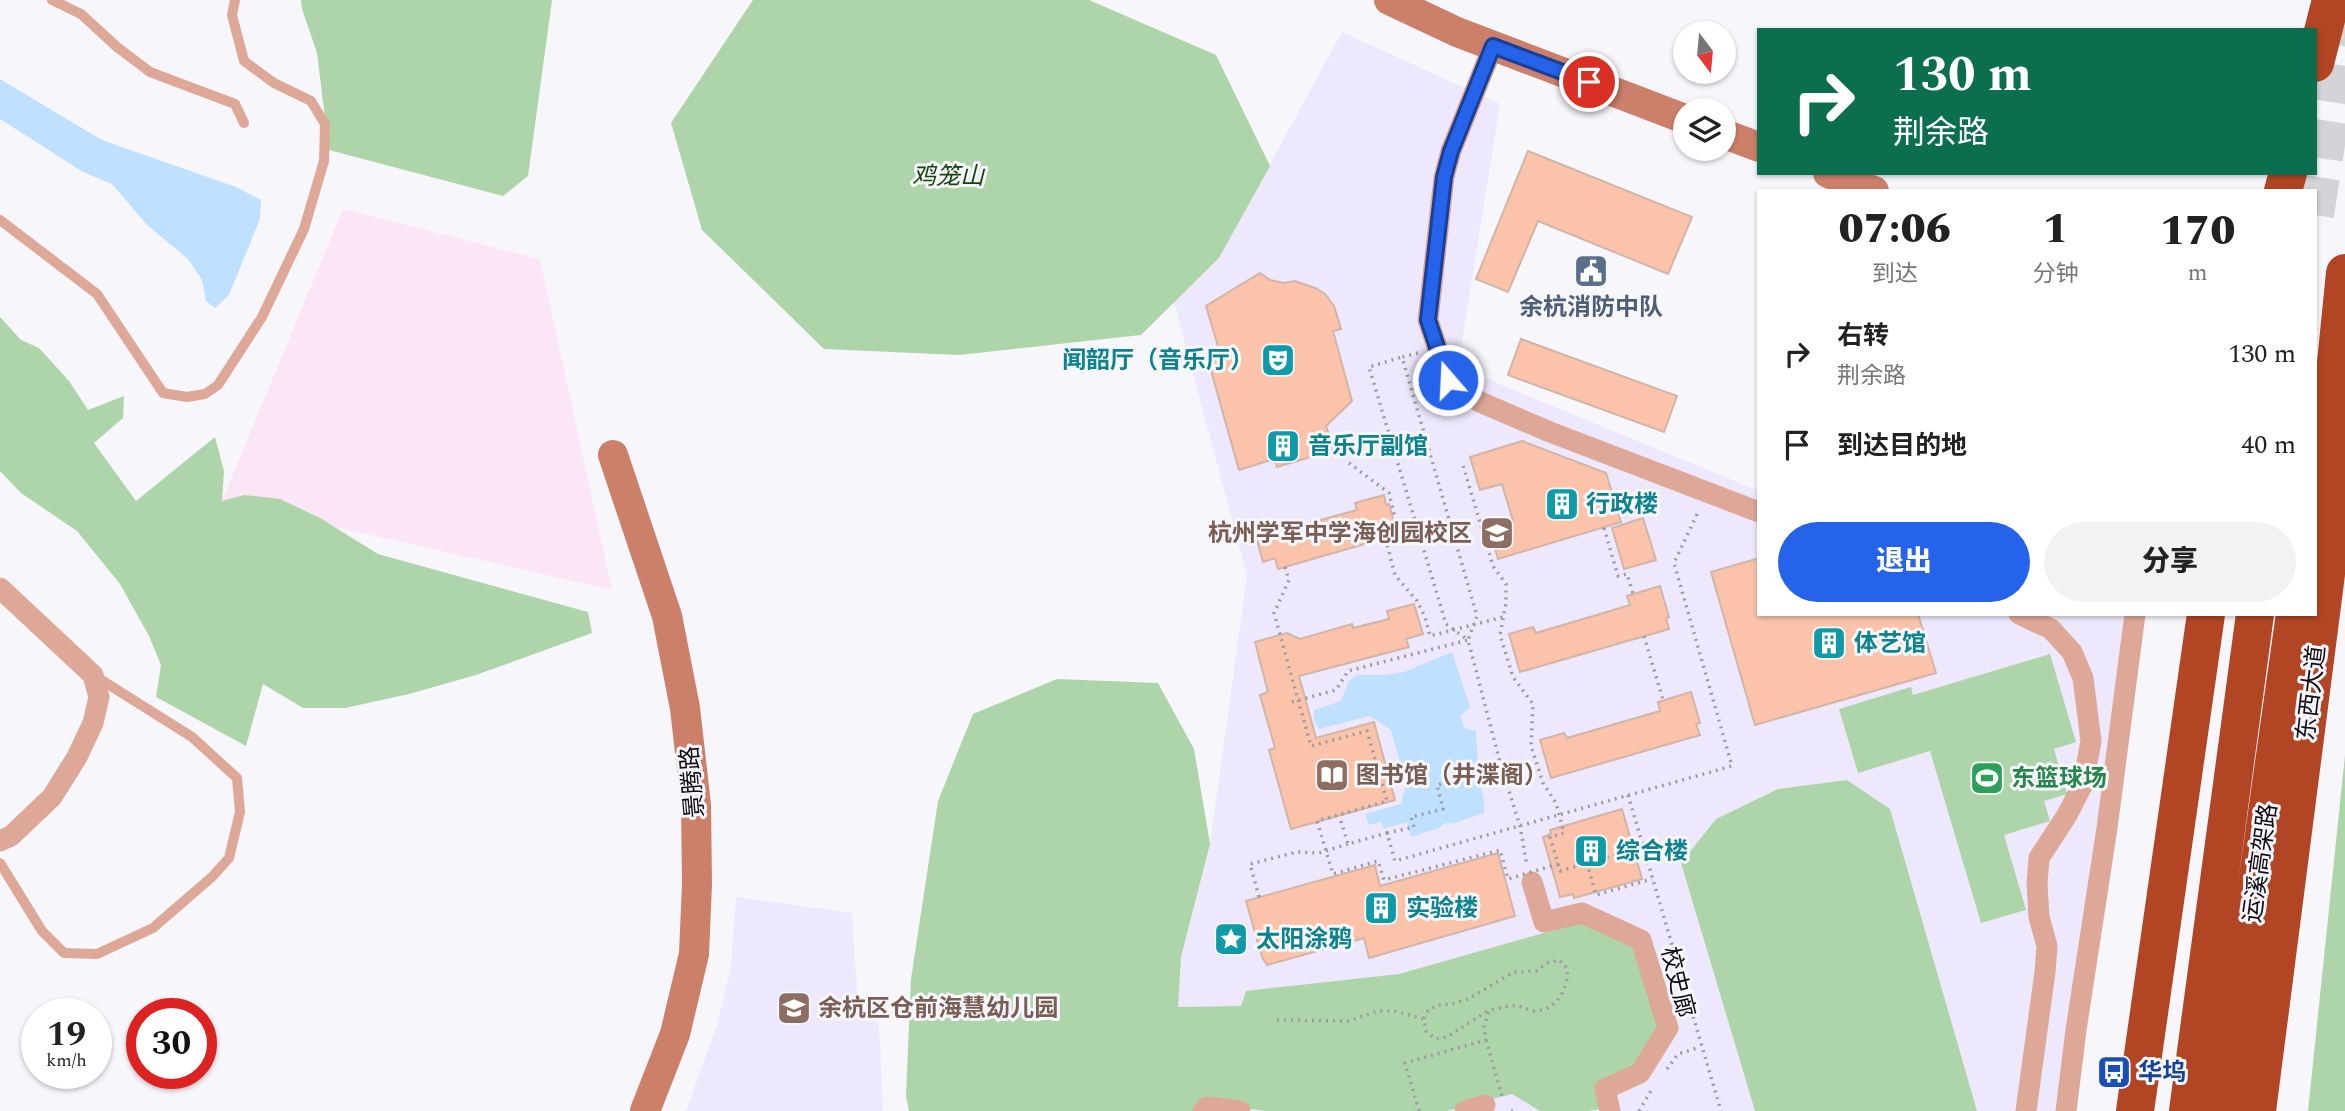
<!DOCTYPE html>
<html lang="zh">
<head>
<meta charset="utf-8">
<style>
  body { margin:0; font-family:Spectral,"Noto Sans SC",serif; background:#f2f2f2; color:#222; height:100vh; display:flex; flex-direction:column; font-size:26px; white-space:nowrap }
  * { box-sizing:border-box; margin:0 }
  p { font-size:23px; color:#767676 }
  .icon { flex:none; width:38px; height:38px; fill:none; stroke:currentColor; stroke-width:2; stroke-linecap:round; stroke-linejoin:round }
  .map { position:relative; flex:1; overflow:hidden }
  .details { position:absolute; left:1757px; top:189px; width:560px; height:427px; display:flex; flex-direction:column; background:#fff; border-radius:0px; box-shadow:0 2px 5px #0004 }
  .details>* { flex:none }
  .top-card { position:absolute; left:1757px; top:28px; width:560px; height:147px; border-radius:0px; box-shadow:0 2px 5px #0004; background:#0b6e4f; color:#fff; overflow:hidden }
  .needle { width:46px; rotate:164deg }
  .fabs { position:absolute; left:1673px; top:21px; display:grid; gap:14px }
  .fabs a { display:grid; place-items:center; width:63px; height:63px; border-radius:50%; background:#fff; box-shadow:0 2px 5px #0004; font-size:35px }
  .speed { position:absolute; left:21px; top:998px; display:flex; gap:14px; font-size:35px; font-weight:700; text-align:center }
  .speed>* { display:grid; place-content:center; width:91px; height:91px; border-radius:50%; background:#fff; box-shadow:0 2px 5px #0004; line-height:1 }
  .speed small { font-size:18px; font-weight:400 }
  .speed .limit { border:10px solid #d22; background:#fff; color:#111 }
  .pin { position:absolute; display:grid; place-items:center; width:60px; height:60px; color:#fff; margin:-30px; border:4px solid #fff; border-radius:50%; box-shadow:0 2px 7px #0007 }
  .me { position:absolute; width:77px; margin:-38px; rotate:341deg; stroke-linejoin:round; filter:drop-shadow(0 0 5px #0008) }
  .turn { display:flex; align-items:center; gap:24px; height:147px; padding:0 21px; font-size:32px }
  .turn .icon { width:91px; height:91px; stroke-width:2.5 }
  .turn b { display:block; font-size:49px; line-height:60px }
  .eta { display:flex; justify-content:space-evenly; align-items:center; height:119px; text-align:center }
  .eta b { font-size:42px; font-weight:800; line-height:49px }
  .cta { display:flex; gap:14px; margin-top:auto; padding:14px 21px }
  .cta a { flex:1; height:80px; border-radius:42px; background:#2563eb; color:#fff; font-size:28px; font-weight:800; line-height:80px; text-align:center }
  .cta a+a { background:#f2f2f2; color:#222 }
  ul { padding:0; list-style:none }
  li { display:flex; align-items:center; gap:21px; height:91px; padding:0 21px }
  li div { flex:1 }
  li b { display:block; font-size:26px }
  li em { font-style:normal }
  .map>svg:first-child { display:block }
  .industrial { fill:#fae6f6 }
  .built { fill:#eee8fc }
  .green { fill:#aed5a9 }
  .water { fill:#bfe1ff }
  .building { fill:#fbc4aa; stroke:#d0b5a8; stroke-width:2 }
  .lines { fill:none; stroke-linecap:round; stroke-linejoin:round }
  .highway-tunnel { stroke:#d4d3d8; stroke-width:38; stroke-dasharray:38 19; stroke-linecap:butt }
  .path { stroke:#9d9ba2; stroke-width:3.5; stroke-dasharray:2 5; stroke-linecap:butt }
  .lane { stroke:#dda898; stroke-width:10 }
  .street { stroke:#dda898; stroke-width:21 }
  .secondary { stroke:#cd8069; stroke-width:30 }
  .highway { stroke:#b24523; stroke-width:38 }
  .path-bridge { stroke:#9d9ba2; stroke-width:3.5; stroke-dasharray:2 5; stroke-linecap:butt }
  .route-casing { stroke:#184099; stroke-width:18 }
  .route { stroke:#2563eb; stroke-width:12 }
  .labels { text-anchor:middle; stroke-width:6; stroke-linejoin:round; paint-order:stroke }
  .park-label { font-size:24px; font-style:italic; fill:#154510; stroke:#f7f6fb }
  .service-label { font-size:24px; font-weight:bold; fill:#4e5e75; stroke:#f7f6fb }
  .culture-label { font-size:24px; font-weight:bold; fill:#0d838f; stroke:#f7f6fb; text-anchor:start }
  .education-label { font-size:24px; font-weight:bold; fill:#785e54; stroke:#f7f6fb; text-anchor:start }
  .street-label { font-size:24px; fill:#100d15; stroke:#f7f6fb }
  .leisure-label { font-size:24px; font-weight:bold; fill:#27864d; stroke:#f7f6fb; text-anchor:start }
  .transit-label { font-size:24px; font-weight:bold; fill:#164399; stroke:#f7f6fb; text-anchor:start }
</style>
</head>
<body>
<div class="map">
<svg width="2345" height="1111" viewBox="0 0 2345 1111">
  <rect width="100%" height="100%" fill="#f7f6fb"/>
  <path class="industrial" d="M343,209L540,259L612,590L222,501Z"/>
  <path class="built" d="M1342,32L1500,104L1458,367L1759,491V614H2126L2058,1111H1169L1181,957L1210,844L1247,576L1174,302L1219,258Z
    M736,897L852,913L857,992L879,1026L883,1111H686L717,1025L731,966Z"/>
  <path class="green" d="M301,0H552L528,176L503,196L329,150L317,53L302,9Z
    M753,0H1089L1216,55L1270,166L1219,258L1141,335L959,355L824,349L702,230L671,123Z
    M0,317L21,340L39,348L69,381L88,410L124,396L123,418L94,443L136,501L215,437L224,471L222,501L244,495L280,499L320,518L378,554L588,612L592,633L476,675L409,694L345,708H303L263,684L246,746L156,697L161,665L149,636L120,584L77,531L21,493L0,471Z
    M2050,654L2076,742L2054,749L2067,794L2044,801L2050,821L2004,835L2026,910L1981,923L1930,751L1858,773L1839,709L1911,687L1913,695Z
    M1057,679L1158,683L1194,749L1210,844L1181,957L1178,1007L1241,1006L1246,991L1399,974L1586,921L1639,946L1663,1027L1606,1108L1589,1111H1540L1512,1094L1447,1111H1265L1206,1102L1196,1111H909L906,1096L911,979L938,801L973,714Z
    M2345,755V1111H2308Z
    M1847,780L1890,809L1977,1111H1755L1681,863L1716,819L1778,789Z"/>
  <path class="water" d="M0,79L102,140L236,187L261,200L260,219L229,295L215,308L206,301L202,280L188,259L148,226L112,184L83,172L0,119Z
    M1452,652L1470,707L1461,715L1464,728L1476,731L1479,778L1484,801V813L1452,824L1445,823L1439,828L1411,837L1407,822L1384,829L1381,822L1369,825L1365,814L1401,804L1406,784L1391,730L1370,716L1319,729L1314,720V710L1341,701L1348,682L1357,675H1385L1404,672Z"/>
  <path class="building" d="M1528,151L1692,217L1668,274L1538,221L1508,292L1476,279Z
    M1260,273L1270,280L1284,283L1295,281L1315,288L1325,294L1334,306L1341,329L1333,331L1352,401L1326,426L1334,450L1277,467L1274,459L1239,470L1210,367L1220,353L1206,306Z
    M1521,339L1677,396L1664,432L1508,375Z
    M1522,441L1606,473L1621,522L1498,559L1489,527L1513,521L1502,484L1480,490L1470,457Z
    M1384,495L1386,505L1389,504L1394,523L1379,528L1382,539L1278,569L1275,558L1263,562L1254,529L1286,520L1288,529L1357,510L1355,503Z
    M1643,518L1656,560L1624,569L1612,528Z
    M1759,558V614H1918L1936,673L1755,725L1711,572Z
    M1660,586L1669,617L1666,618L1669,629L1520,672L1509,634L1533,627L1536,633L1630,605L1627,596Z
    M1414,604L1423,634L1406,639L1409,647L1299,676L1316,738L1374,722L1395,800L1291,829L1269,750L1275,748L1260,695L1268,692L1255,642L1287,633L1300,639L1352,624L1353,628L1389,619L1387,611Z
    M1691,692L1700,723L1696,724L1700,735L1551,778L1540,740L1564,733L1567,738L1660,711L1658,702Z
    M1622,809L1642,879L1574,898L1573,894L1560,897L1543,837L1551,834L1550,830Z
    M1498,853L1515,916L1369,958L1364,938L1267,965L1262,957L1246,901L1375,865L1380,886Z"/>
  <g class="lines">
    <path class="highway-tunnel" d="M2315,215L2345,22"/>
    <path class="path" d="M1418,353L1402,357L1477,616L1468,640L1501,766L1520,826L1527,866
      M1604,528L1618,576L1627,574L1633,594
      M1644,636L1663,700
      M1292,702L1336,690L1348,671L1468,640L1446,624L1369,367L1402,357
      M1628,795L1721,1111
      M1341,821L1348,844L1387,833L1395,861L1732,766L1674,563L1699,510
      M1387,833L1414,827L1411,817L1443,809L1437,785L1501,766
      M1587,863L1596,895L1652,879
      M1558,864L1560,871L1628,851
      M1259,897L1250,864L1297,852L1319,853L1348,844
      M1277,1020L1348,1021L1378,1011H1394L1424,1019
      M1486,1040L1502,1096
      M1667,1069L1678,1054L1700,1047
      M1419,1111L1405,1063L1486,1040L1484,1027L1489,1010C1498,1009 1509,1005 1517,1006C1523,1007 1528,1010 1534,1011C1557,1011 1569,988 1567,968L1559,960L1547,963L1536,971L1514,972L1468,999L1452,1004L1437,1005L1428,1011L1424,1019L1426,1031L1436,1039L1447,1037L1489,1010
      M1511,1111H1516
      M1639,1111L1652,1089"/>
    <path class="lane" d="M52,0L81,14L117,47L150,72L235,104L244,123
      M0,220L97,294L163,393L187,397L205,394L218,385L262,317L304,229L324,161L325,124L311,101L274,83L244,61L232,15L235,0
      M0,863L42,931L64,953L97,954L153,928L213,876L229,858L240,812L237,778L192,737L95,676"/>
    <path class="street" d="M1493,46L1451,151L1444,177L1428,320L1448,380L1480,402L1550,432L1759,512
      M0,588L93,675L99,697L93,723L77,757L52,797L11,836L0,841
      M2019,614L2051,629L2072,652L2083,678L2091,741L2083,784L2067,815L2039,858L2037,883L2039,917L2047,946L2045,972L2026,1111
      M1532,882L1544,922L1582,913L1641,940L1668,1028L1640,1073L1605,1089L1610,1111
      M1203,1111L1207,1107L1240,1111
      M1465,1111L1485,1105
      M2066,1111L2076,1030L2107,828L2135,614"/>
    <path class="secondary" d="M1389,0L1457,32L1685,119
      M1724,134L1759,147
      M1828,173L1874,191
      M613,455L667,616L685,708L696,805L697,884L694,954L675,1034L645,1111"/>
    <path class="highway" d="M2315,63L2331,0
      M2283,191L2288,173
      M2135,1111L2206,614
      M2188,1111L2255,614
      M2225,1111L2295,614
      M2257,1111L2326,574L2334,383L2345,273"/>
    <path class="path-bridge" d="M1349,463L1389,493L1396,522L1387,544L1395,575L1417,601L1425,617L1430,636L1503,617
      M1285,567L1289,580L1274,613L1311,746L1367,731L1387,801L1317,821L1333,874L1378,861L1384,880L1500,850L1508,879L1558,864L1550,837L1564,833L1556,803L1543,783L1531,746L1533,704L1513,677L1500,635L1506,603V584L1493,566L1462,462"/>
  </g>
  <g class="lines">
    <g class="route-casing">
      <path id="route" d="M1448,380L1428,320L1444,177L1451,151L1493,46L1589,82"/>
    </g>
    <use href="#route" class="route"/>
  </g>
  <defs>
    <g id="civic-square" transform="scale(1.75)"><rect x="-9" y="-9" width="18" height="18" rx="4" fill="#5c6f8a" stroke="#f7f6fb"/><path d="M-.6-6.5H3V-4.5H.6V-3L4-1V1h2V6H-6V1h2V-1L-.6-3ZM-1.2 2.5V6h2.4V2.5Z" fill="#fff"/></g>
    <g id="theatre-square" transform="scale(1.75)"><rect x="-9" y="-9" width="18" height="18" rx="4" fill="#0f9aa8" stroke="#f7f6fb"/><path d="M-5-5.5Q0-4 5-5.5V0Q5 5 0 6Q-5 5-5 0ZM-3.3-2.5H-1v1.5H-3.3ZM1-2.5H3.3v1.5H1ZM-2.8 1Q0 5.5 2.8 1Z" fill="#fff"/></g>
    <g id="building-square" transform="scale(1.75)"><rect x="-9" y="-9" width="18" height="18" rx="4" fill="#0f9aa8" stroke="#f7f6fb"/><path d="M-4-6H4V6H1V3H-1V6H-4ZM-2.5-4.3h1.7v1.8h-1.7ZM.8-4.3h1.7v1.8H.8ZM-2.5-1h1.7V.8h-1.7ZM.8-1h1.7V.8H.8Z" fill="#fff"/></g>
    <g id="school-square" transform="scale(1.75)"><rect x="-9" y="-9" width="18" height="18" rx="4" fill="#8d6e63" stroke="#f7f6fb"/><path d="M0-5L7-2L0 1L-7-2ZM-4 1L0 2.5L4 1V4Q0 6-4 4Z" fill="#fff"/></g>
    <g id="library-square" transform="scale(1.75)"><rect x="-9" y="-9" width="18" height="18" rx="4" fill="#8d6e63" stroke="#f7f6fb"/><path d="M-6-4Q-3-5.5-.7-3.5V5Q-3 3-6 4ZM6-4Q3-5.5 .7-3.5V5Q3 3 6 4Z" fill="#fff"/></g>
    <g id="stadium-square" transform="scale(1.75)"><rect x="-9" y="-9" width="18" height="18" rx="4" fill="#2e9e5b" stroke="#f7f6fb"/><path d="M0-5a6.5 5 0 1 0 0 10a6.5 5 0 1 0 0-10ZM-3.5-1.8h7v3.6h-7Z" fill="#fff"/></g>
    <g id="sight-square" transform="scale(1.75)"><rect x="-9" y="-9" width="18" height="18" rx="4" fill="#0f9aa8" stroke="#f7f6fb"/><path d="M0-6L1.8-2.2L6-1.7L2.9 1.2L3.7 5.4L0 3.3L-3.7 5.4L-2.9 1.2L-6-1.7L-1.8-2.2Z" fill="#fff"/></g>
    <g id="bus-square" transform="scale(1.75)"><rect x="-9" y="-9" width="18" height="18" rx="4" fill="#1a4fb4" stroke="#f7f6fb"/><path d="M-5-6H5V4H4V6H2V4H-2V6H-4V4H-5ZM-3.5-4V0h7V-4ZM-3.5 1.2v1.5H-2V1.2ZM2 1.2v1.5H3.5V1.2Z" fill="#fff"/></g>
  </defs>
  <g fill-rule="evenodd">
    <use href="#civic-square" x="1591" y="271"/>
    <use href="#theatre-square" x="1278" y="360"/>
    <use href="#building-square" x="1283" y="446"/>
    <use href="#building-square" x="1562" y="504"/>
    <use href="#school-square" x="1497" y="533"/>
    <use href="#building-square" x="1829" y="643"/>
    <use href="#library-square" x="1332" y="775"/>
    <use href="#stadium-square" x="1987" y="778"/>
    <use href="#building-square" x="1591" y="851"/>
    <use href="#building-square" x="1381" y="908"/>
    <use href="#sight-square" x="1231" y="939"/>
    <use href="#school-square" x="794" y="1008"/>
    <use href="#bus-square" x="2114" y="1072"/>
  </g>
  <g class="labels">
    <g class="park-label">
      <text x="948" y="184">鸡笼山</text>
    </g>
    <g class="service-label">
      <text x="1591" y="315">余杭消防中队</text>
    </g>
    <g class="culture-label">
      <text x="1254" y="368" text-anchor="end">闻韶厅（音乐厅）</text>
      <text x="1308" y="454">音乐厅副馆</text>
      <text x="1586" y="512">行政楼</text>
      <text x="1854" y="651">体艺馆</text>
      <text x="1616" y="859">综合楼</text>
      <text x="1406" y="916">实验楼</text>
      <text x="1256" y="947">太阳涂鸦</text>
    </g>
    <g class="education-label">
      <text x="1472" y="541" text-anchor="end">杭州学军中学海创园校区</text>
      <text x="1356" y="783">图书馆（井渫阁）</text>
      <text x="818" y="1016">余杭区仓前海慧幼儿园</text>
    </g>
    <g class="street-label">
      <text transform="translate(2311 693) rotate(-83)" y="8">东西大道</text>
      <text transform="translate(692 782) rotate(-95)" y="8">景腾路</text>
      <text transform="translate(2260 863) rotate(-82)" y="8">运溪高架路</text>
      <text transform="translate(1678 982) rotate(76)" y="8">校史廊</text>
    </g>
    <g class="leisure-label">
      <text x="2011" y="786">东篮球场</text>
    </g>
    <g class="transit-label">
      <text x="2138" y="1080">华坞</text>
    </g>
  </g>
</svg>
<div class="fabs">
<a><svg class="needle" viewBox="-14 -14 28 28"><path d="M0-13l5 13h-10z" fill="#e53935"/><path d="M0 13l5-13h-10z" fill="#767676"/></svg></a>
<a><svg class="icon" aria-label="layers" viewBox="0 0 24 24"><path d="M12 4l9 5-9 5-9-5zM3 14l9 5 9-5"/></svg></a>
</div>
<div class="speed"><div>19<small>km/h</small></div><div class="limit">30</div></div>
<div class="pin" style="left:1589px;top:82px;background:#d93025"><svg class="icon" aria-label="arrive" viewBox="0 0 24 24"><path d="M6 21V4h12l-3 4 3 4H6"/></svg></div>
<svg class="me" style="left:1448px;top:380px" viewBox="-20 -20 40 40"><circle r="17" fill="#2563eb" stroke="#fff" stroke-width="3"/><path d="M0-11L8 9 0 5-8 9z" fill="#fff"/></svg>
<div class="top-card">
<div class="turn"><svg class="icon" aria-label="right" viewBox="0 0 24 24"><path d="M7 20v-9h11M14 6l5 5-5 5"/></svg><div><b>130 m</b>荆余路</div></div>
</div>
<section class="details">
<div class="eta">
<div><b>07:06</b><p>到达</p></div>
<div><b>1</b><p>分钟</p></div>
<div><b>170</b><p>m</p></div>
</div>
<ul>
<li><svg class="icon" aria-label="right" viewBox="0 0 24 24"><path d="M7 20v-9h11M14 6l5 5-5 5"/></svg><div><b>右转</b><p>荆余路</p></div><em>130 m</em></li>
<li><svg class="icon" aria-label="arrive" viewBox="0 0 24 24"><path d="M6 21V4h12l-3 4 3 4H6"/></svg><div><b>到达目的地</b></div><em>40 m</em></li>
</ul>
<div class="cta"><a>退出</a><a>分享</a></div>
</section>
</div>
</body>
</html>
